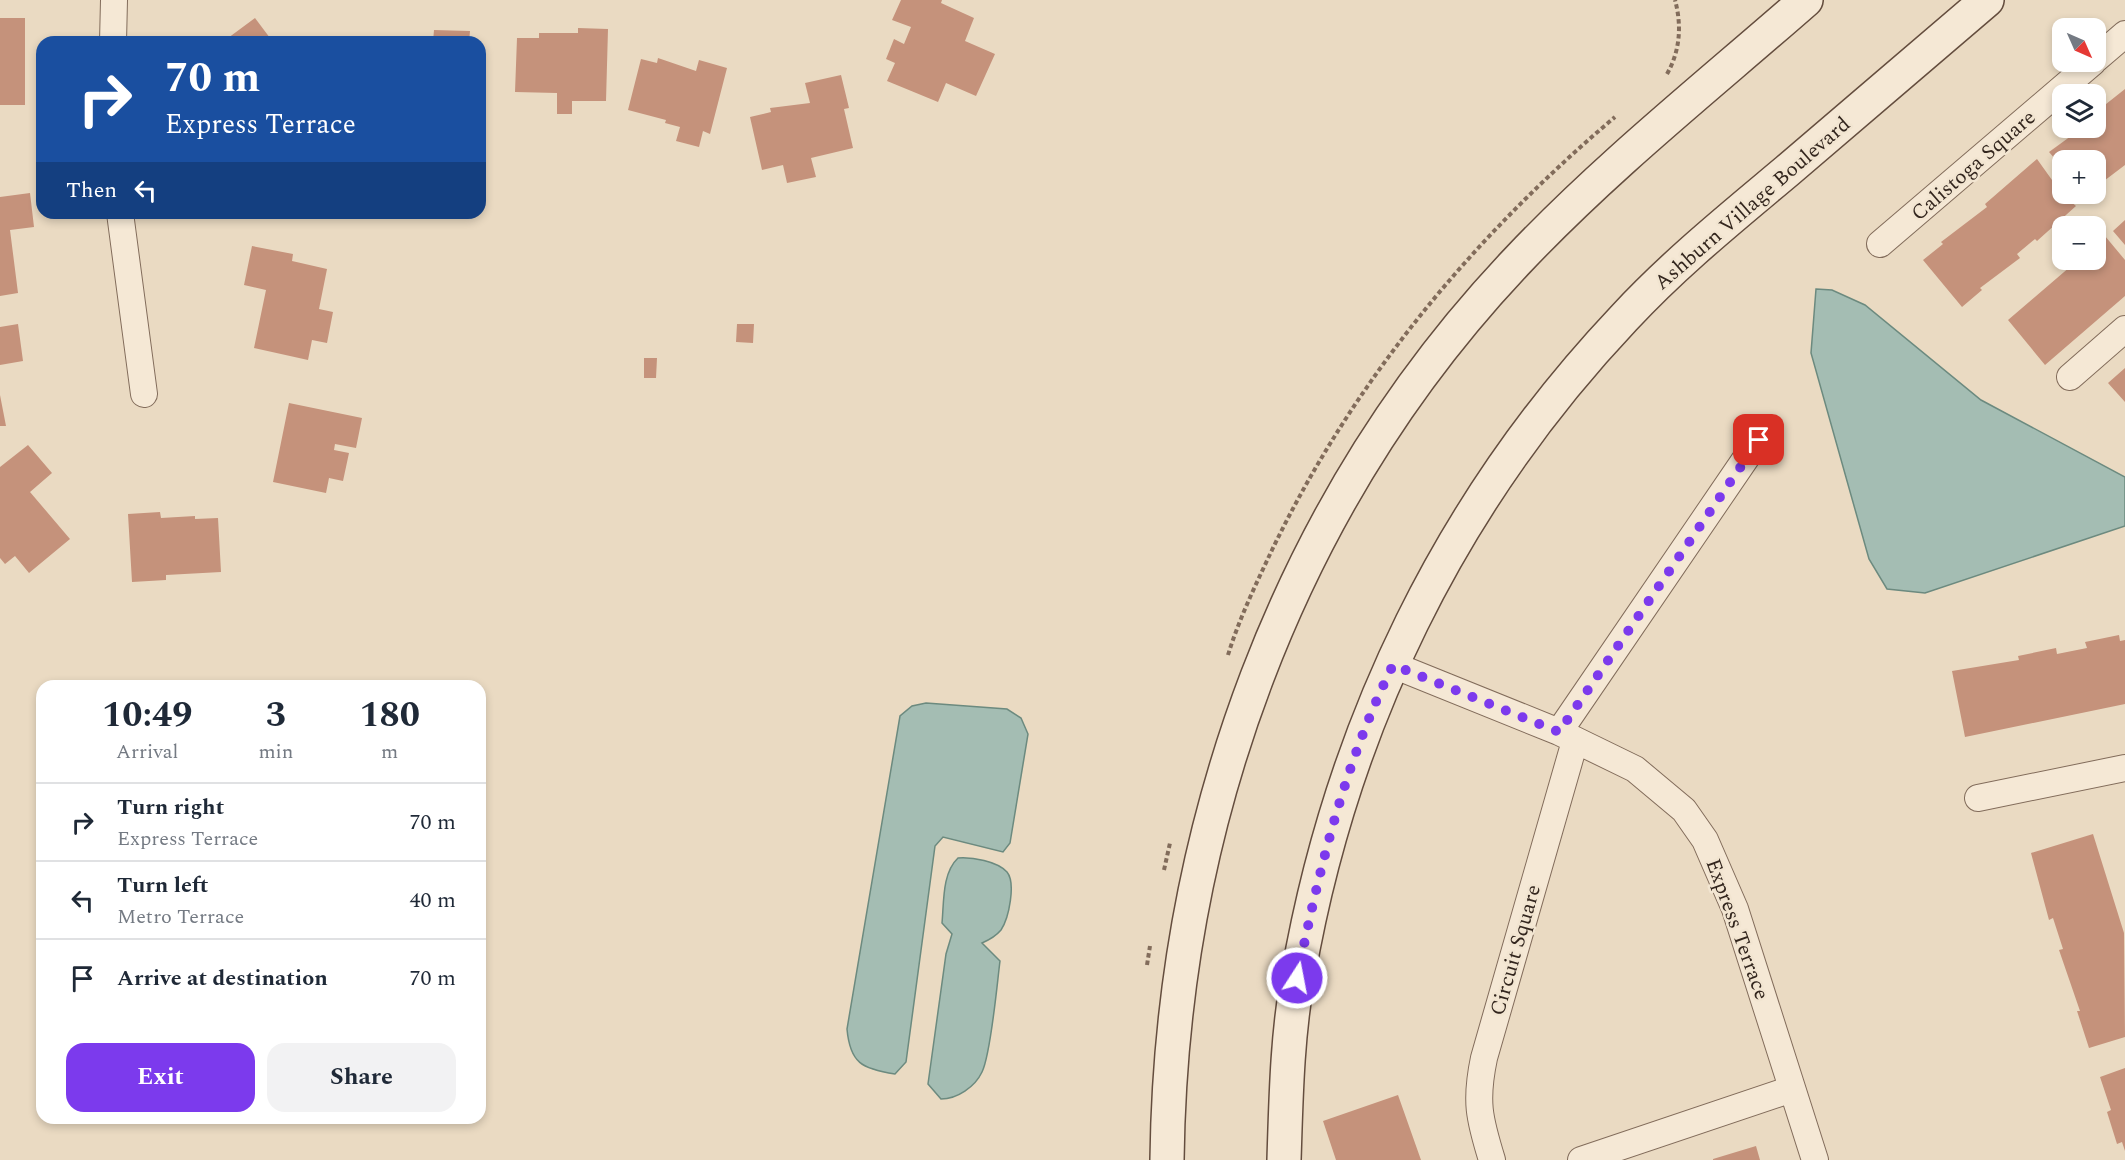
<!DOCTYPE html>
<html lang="en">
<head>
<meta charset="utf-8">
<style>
  body { margin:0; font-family:Spectral,serif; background:#f2f2f3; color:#1f2937; height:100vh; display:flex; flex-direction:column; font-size:22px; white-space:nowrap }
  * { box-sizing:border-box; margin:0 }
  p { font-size:20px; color:#747a83 }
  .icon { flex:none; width:33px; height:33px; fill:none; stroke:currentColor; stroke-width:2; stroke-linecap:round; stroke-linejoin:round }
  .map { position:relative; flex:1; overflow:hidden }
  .drawer { position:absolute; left:36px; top:680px; width:450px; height:444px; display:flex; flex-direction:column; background:#fff; border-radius:18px; box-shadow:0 3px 9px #0003 }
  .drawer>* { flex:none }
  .hud { position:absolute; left:36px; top:36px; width:450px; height:183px; border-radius:18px; box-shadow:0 3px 9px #0003; background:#1a4fa0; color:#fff; overflow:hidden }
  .needle { width:39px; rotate:135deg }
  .tools { position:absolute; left:2052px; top:18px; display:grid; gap:12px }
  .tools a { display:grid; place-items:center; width:54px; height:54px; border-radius:12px; background:#fff; box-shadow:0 3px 9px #0003; font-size:30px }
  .pin { position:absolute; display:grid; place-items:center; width:51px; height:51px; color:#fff; margin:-26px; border-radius:12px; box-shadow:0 3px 9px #0006 }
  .me { position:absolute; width:66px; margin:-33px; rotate:11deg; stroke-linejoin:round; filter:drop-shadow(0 0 4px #0008) }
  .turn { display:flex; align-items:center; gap:21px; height:126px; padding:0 30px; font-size:27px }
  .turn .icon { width:78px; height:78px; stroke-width:2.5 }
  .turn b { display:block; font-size:42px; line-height:51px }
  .then { display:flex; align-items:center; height:57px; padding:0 30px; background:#0003; gap:12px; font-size:22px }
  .eta { display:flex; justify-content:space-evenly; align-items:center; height:102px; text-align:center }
  .eta b { font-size:36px; font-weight:700; line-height:42px }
  .action { display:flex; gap:12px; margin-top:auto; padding:12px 30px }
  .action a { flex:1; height:69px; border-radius:18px; background:#7c3aed; color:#fff; font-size:24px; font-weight:700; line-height:69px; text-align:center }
  .action a+a { background:#f2f2f3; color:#1f2937 }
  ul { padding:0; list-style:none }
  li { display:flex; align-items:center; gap:18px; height:78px; padding:0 30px; border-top:2px solid #e0e1e3 }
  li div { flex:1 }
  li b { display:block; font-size:22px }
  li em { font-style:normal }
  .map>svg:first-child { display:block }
  .water { fill:#a4bdb3; stroke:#6c8a7f; stroke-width:1.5 }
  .building { fill:#c5927b }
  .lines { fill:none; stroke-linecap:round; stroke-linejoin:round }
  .minor-casing { stroke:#826c5b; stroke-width:28 }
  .secondary-casing { stroke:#644d3e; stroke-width:36 }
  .path { stroke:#826c5b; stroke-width:4; stroke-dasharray:4.5 3; stroke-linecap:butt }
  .minor { stroke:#f5e8d5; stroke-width:26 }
  .secondary { stroke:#f5e8d5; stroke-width:33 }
  .route { stroke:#7c3aed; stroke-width:10; stroke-dasharray:0 18 }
  .labels { text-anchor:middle; stroke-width:5; stroke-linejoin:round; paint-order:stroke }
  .street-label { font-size:21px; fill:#33261e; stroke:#f2e5d1 }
</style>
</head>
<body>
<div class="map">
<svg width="2125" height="1160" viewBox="0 0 2125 1160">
  <rect width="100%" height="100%" fill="#eadac2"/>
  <path class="water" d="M1816,289L1832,290L1865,305L1981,400L2125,477V526L1925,593L1887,589L1869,559L1811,353Z
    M926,703L1007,709L1021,718L1028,734L1010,843L1003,852L943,837L935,846L906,1062L895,1074C862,1069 850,1063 847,1029L900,716L912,706Z
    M958,858C972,857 997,861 1007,872C1016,883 1009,918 1001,930C996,936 989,940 982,943L1000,961C997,984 991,1054 982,1072C975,1087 957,1099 941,1099L928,1084L946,954L952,934L942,923C944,902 942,873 958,858Z"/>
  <path class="building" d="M901,0H942L941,3L974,18L965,41L995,54L976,96L946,83L938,102L887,81L895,63L886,59L894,39L904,44L911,27L892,20Z
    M0,18H25V105H0Z
    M255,18L273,42H231L228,38Z
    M578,28L608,29L606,101H572V114H557V93L515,92L517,38H539V33H578Z
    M434,30L470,31L469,42H433Z
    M658,58L696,71L699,60L727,68L710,134L703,131L699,147L676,141L680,127L665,123L666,120L628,110L641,59L657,63Z
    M841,75L849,108L844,109L853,148L811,158L816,177L787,183L783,165L762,170L750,117L771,112L770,108L810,103L805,83Z
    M2125,89V165L2096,187V160H2062V167L2049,152L2082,128H2096V112Z
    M2037,159L2062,194L2076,206L2037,241L2035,239L2017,254L2020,258L1980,288L1982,290L1962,307L1923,260L1943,244L1941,242L1987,207L1985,204Z
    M30,193L34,227L10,230L18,293L0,296V197Z
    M2125,220V245L2113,231Z
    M2105,236L2125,260V296L2045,365L2008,320L2078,260H2096V245Z
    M252,246L293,254L292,261L327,269L319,309L333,312L327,343L312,340L308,360L254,348L266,290L244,285Z
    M18,324L23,361L0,365V327Z
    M737,324H754L753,343L736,342Z
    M644,358H657L656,378H644Z
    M2125,368V402L2108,383Z
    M0,395L6,426H0Z
    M289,403L362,418L356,448L335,444L334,450L349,453L343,481L329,478L326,493L273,482Z
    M28,445L52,473L30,492L70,539L29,573L15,556L5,564L0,558V467Z
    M160,512L161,518L195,516V519L218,518L221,572L166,575V580L132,582L128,514Z
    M2119,635L2120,641L2125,640V704L1965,737L1952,671L2019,660L2018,656L2056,648L2057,654L2087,648L2085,642Z
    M2093,834L2124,933L2125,1037L2089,1048L2077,1011H2080L2059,950L2063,949L2053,918L2049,920L2031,853Z
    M2125,1068V1151L2122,1142L2117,1144L2107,1112L2111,1110L2100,1077Z
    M1398,1095L1421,1160H1336L1323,1121Z
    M1756,1146L1760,1160H1713V1159Z"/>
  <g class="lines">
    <g class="minor-casing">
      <path id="minor" d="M113,42L114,0
        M2096,59L2125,34
        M120,213L144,394
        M1880,244L2093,62
        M2070,377L2125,329
        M1393,665L1559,732L1635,769L1684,810L1705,840L1735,909L1815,1160
        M1559,732L1759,439
        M1978,798L2125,768
        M1492,1160C1479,1118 1475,1101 1484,1058L1575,741
        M1581,1160L1792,1089"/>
    </g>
    <g class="secondary-casing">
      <path id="secondary" d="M1167,1160C1171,827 1287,503 1518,260C1607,166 1709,85 1806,0
        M1284,1160C1286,1098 1287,1037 1298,976C1341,727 1450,502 1624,318C1674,264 1731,218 1787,171C1854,114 1920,57 1987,0"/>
    </g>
    <path class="path" d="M1667,74C1680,51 1682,26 1675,0
      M1228,655C1239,619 1256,584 1272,550C1354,380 1472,238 1615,117
      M1164,870L1170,843
      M1147,965L1150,946"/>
    <use href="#minor" class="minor"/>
    <use href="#secondary" class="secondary"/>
  </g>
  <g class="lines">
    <path class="route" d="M1297,978C1319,871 1344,764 1393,665L1559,732L1759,440"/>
  </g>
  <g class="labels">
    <g class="street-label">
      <text transform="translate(1973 165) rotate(-41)" y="7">Calistoga Square</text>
      <text transform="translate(1752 203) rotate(-41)" y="7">Ashburn Village Boulevard</text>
      <text transform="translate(1738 929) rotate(70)" y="7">Express Terrace</text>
      <text transform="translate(1515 950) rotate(-74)" y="7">Circuit Square</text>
    </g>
  </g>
</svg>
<div class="tools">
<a><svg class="needle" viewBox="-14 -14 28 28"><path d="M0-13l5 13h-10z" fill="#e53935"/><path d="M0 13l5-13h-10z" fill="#747a83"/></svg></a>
<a><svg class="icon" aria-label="layers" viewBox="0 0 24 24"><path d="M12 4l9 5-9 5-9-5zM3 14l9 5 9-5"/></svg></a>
<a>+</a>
<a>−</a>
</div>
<div class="pin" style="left:1759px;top:440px;background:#d93025"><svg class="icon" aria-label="arrive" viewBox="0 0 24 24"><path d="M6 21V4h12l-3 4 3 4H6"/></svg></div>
<svg class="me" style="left:1297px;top:978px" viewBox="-20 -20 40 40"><circle r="17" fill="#7c3aed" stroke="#fff" stroke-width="3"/><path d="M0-11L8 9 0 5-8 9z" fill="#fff"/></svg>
<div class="hud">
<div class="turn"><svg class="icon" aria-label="right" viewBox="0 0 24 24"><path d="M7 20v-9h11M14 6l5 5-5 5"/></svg><div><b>70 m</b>Express Terrace</div></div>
<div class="then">Then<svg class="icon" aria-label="left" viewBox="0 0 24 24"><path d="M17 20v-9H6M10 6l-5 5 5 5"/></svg></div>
</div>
<section class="drawer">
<div class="eta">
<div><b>10:49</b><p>Arrival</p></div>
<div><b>3</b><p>min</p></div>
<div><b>180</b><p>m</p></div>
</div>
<ul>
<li><svg class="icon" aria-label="right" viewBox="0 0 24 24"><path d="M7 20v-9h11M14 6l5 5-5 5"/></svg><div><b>Turn right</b><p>Express Terrace</p></div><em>70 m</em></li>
<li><svg class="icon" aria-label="left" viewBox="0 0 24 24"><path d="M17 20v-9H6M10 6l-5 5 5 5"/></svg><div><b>Turn left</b><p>Metro Terrace</p></div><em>40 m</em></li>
<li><svg class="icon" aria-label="arrive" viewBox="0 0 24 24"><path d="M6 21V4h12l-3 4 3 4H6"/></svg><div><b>Arrive at destination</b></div><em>70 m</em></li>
</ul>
<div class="action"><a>Exit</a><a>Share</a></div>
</section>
</div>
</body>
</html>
